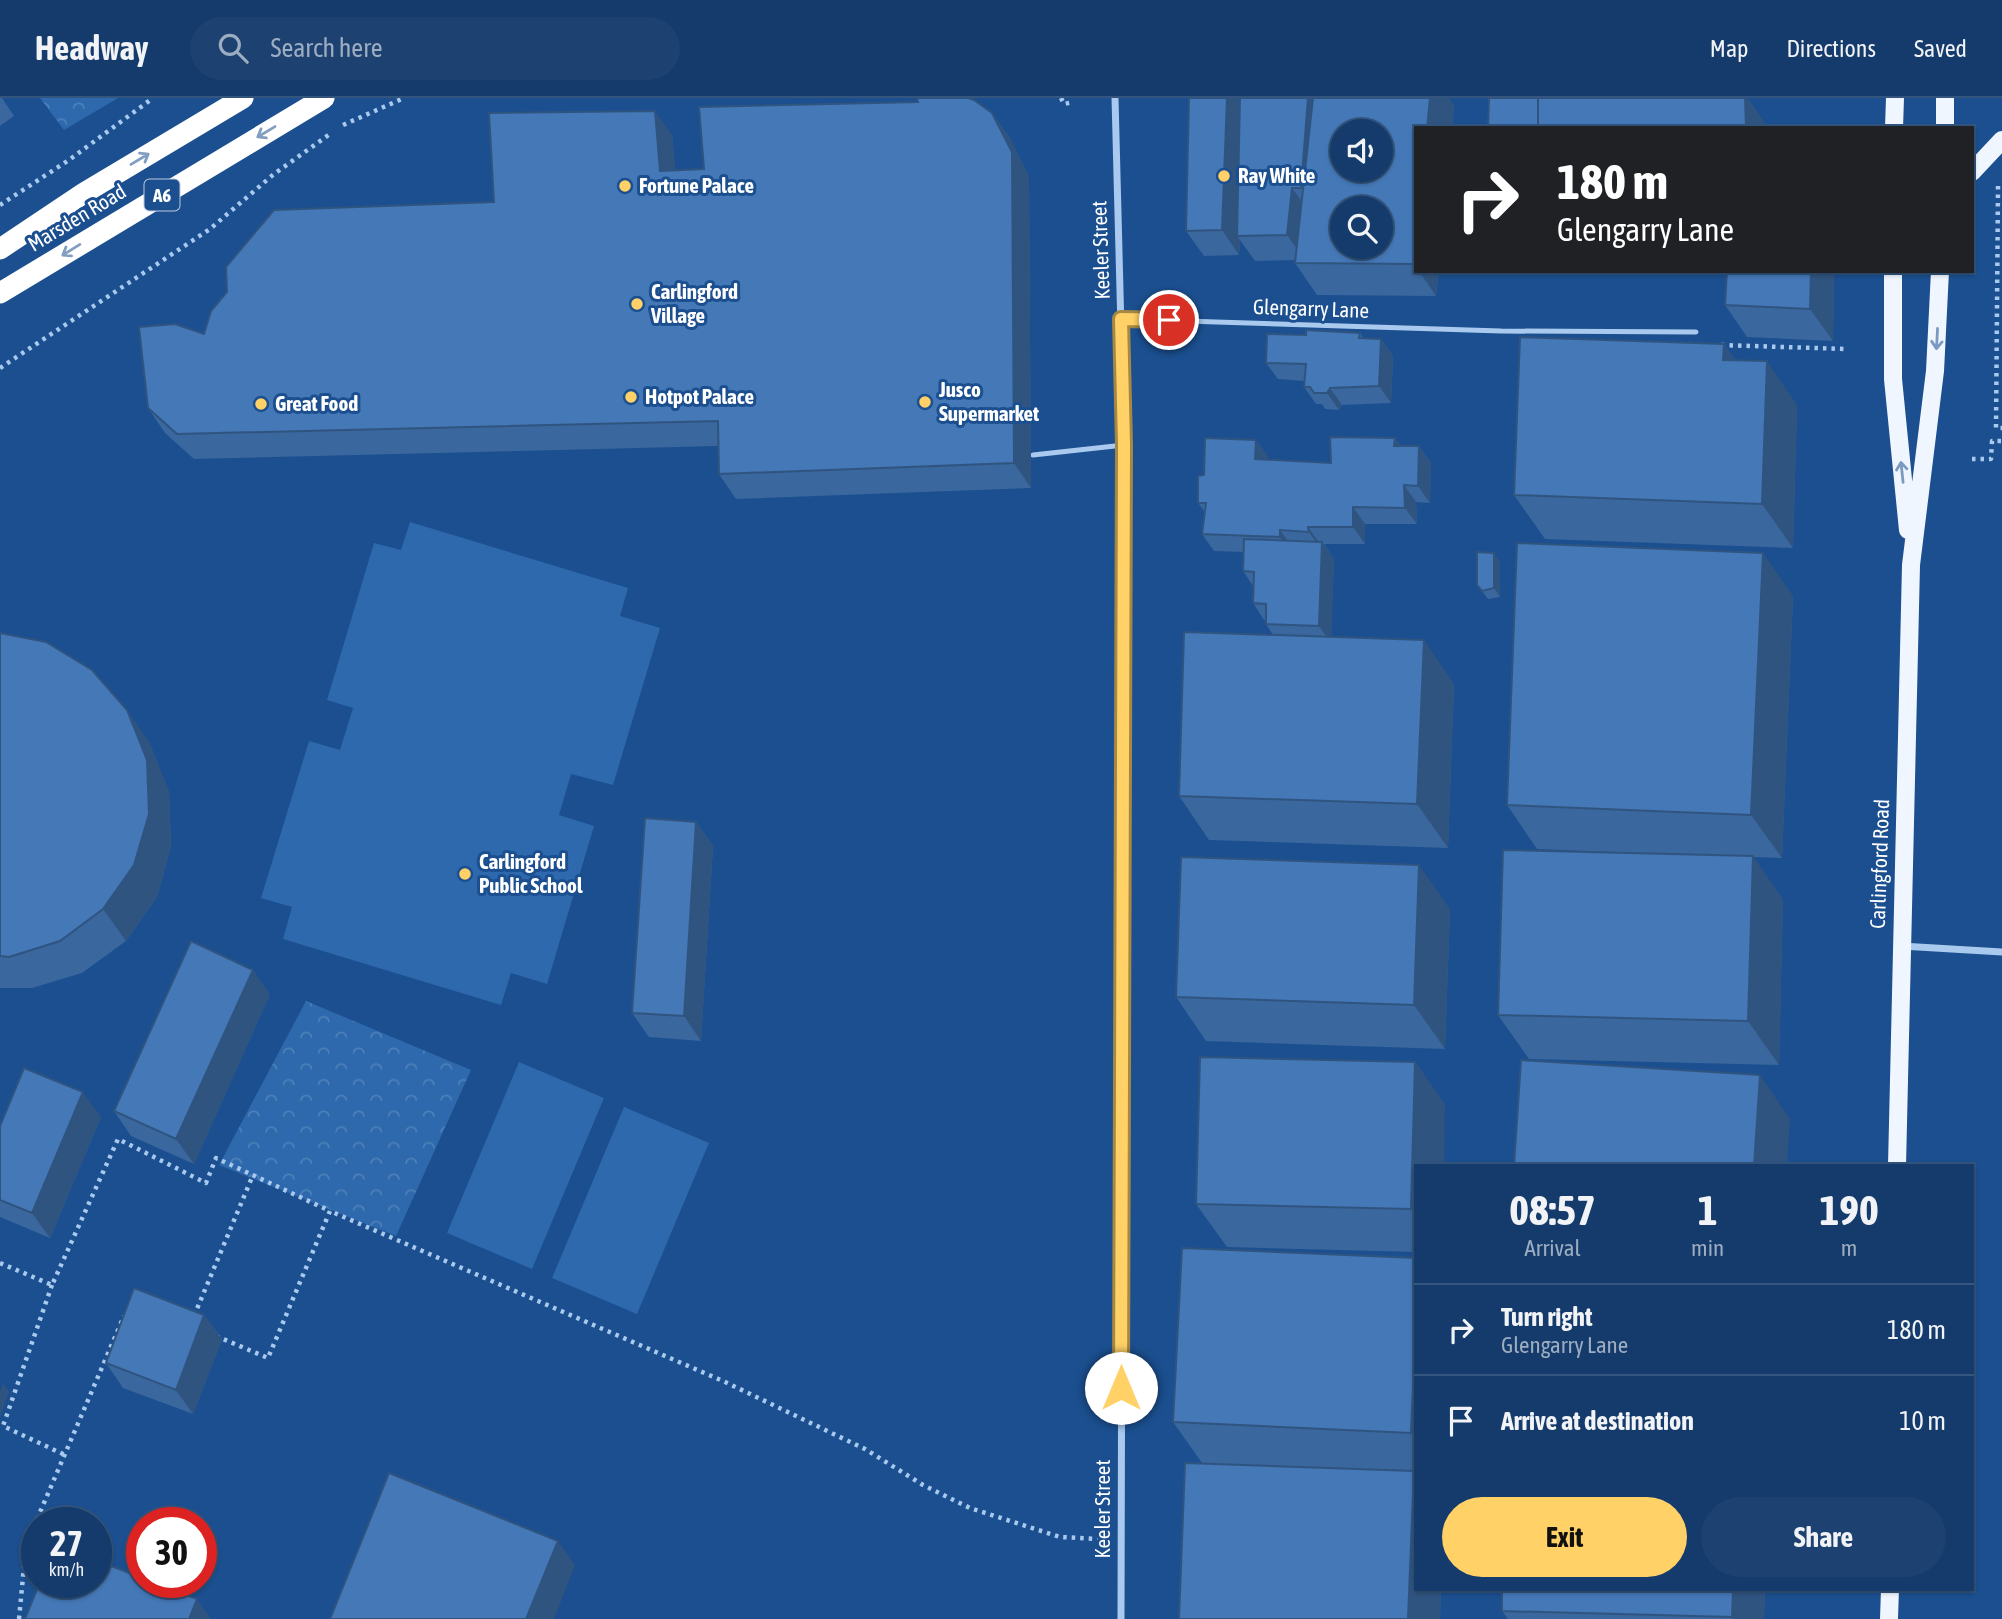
<!DOCTYPE html>
<html lang="en">
<head>
<meta charset="utf-8">
<style>
  body { margin:0; font-family:"Asap Condensed",sans-serif; background:#1d4271; color:#f1f3f6; height:100vh; display:flex; flex-direction:column; font-size:26px; white-space:nowrap }
  * { box-sizing:border-box; margin:0 }
  p { font-size:23px; color:#9dadc1 }
  .icon { flex:none; width:38px; height:38px; fill:none; stroke:currentColor; stroke-width:2; stroke-linecap:round; stroke-linejoin:round }
  .map { position:relative; flex:1; overflow:hidden }
  .side { position:absolute; left:1414px; top:1066px; width:560px; height:427px; display:flex; flex-direction:column; background:#143b6b; border-radius:0px; box-shadow:0 2px 5px #0004,0 0 0 2px #33557e }
  .side>* { flex:none }
  .hud { position:absolute; left:1414px; top:28px; width:560px; height:147px; border-radius:0px; box-shadow:0 2px 5px #0004,0 0 0 2px #33557e; background:#202124; color:#fff; overflow:hidden }
  .controls { position:absolute; left:1330px; top:21px; display:grid; gap:14px }
  .controls a { display:grid; place-items:center; width:63px; height:63px; border-radius:50%; background:#143b6b; box-shadow:0 2px 5px #0004,0 0 0 2px #33557e; font-size:35px }
  .speed { position:absolute; left:21px; top:1409px; display:flex; gap:14px; font-size:35px; font-weight:700; text-align:center }
  .speed>* { display:grid; place-content:center; width:91px; height:91px; border-radius:50%; background:#143b6b; box-shadow:0 2px 5px #0004,0 0 0 2px #33557e; line-height:1 }
  .speed small { font-size:18px; font-weight:400 }
  .speed .limit { border:10px solid #d22; background:#fff; color:#111 }
  .pin { position:absolute; display:grid; place-items:center; width:60px; height:60px; color:#fff; margin:-30px; border:4px solid #fff; border-radius:50%; box-shadow:0 2px 7px #0007 }
  .me { position:absolute; width:77px; margin:-38px; rotate:0deg; stroke-linejoin:round; filter:drop-shadow(0 0 5px #0008) }
  .turn { display:flex; align-items:center; gap:24px; height:147px; padding:0 28px; font-size:32px }
  .turn .icon { width:91px; height:91px; stroke-width:2.5 }
  .turn b { display:block; font-size:49px; line-height:60px }
  .eta { display:flex; justify-content:space-evenly; align-items:center; height:119px; text-align:center }
  .eta b { font-size:42px; font-weight:700; line-height:49px }
  .action { display:flex; gap:14px; margin-top:auto; padding:14px 28px }
  .action a { flex:1; height:80px; border-radius:42px; background:#ffd166; color:#111; font-size:28px; font-weight:700; line-height:80px; text-align:center }
  .action a+a { background:#1d4271; color:#f1f3f6 }
  ul { padding:0; list-style:none }
  li { display:flex; align-items:center; gap:21px; height:91px; padding:0 28px; border-top:2px solid #33557e }
  li div { flex:1 }
  li b { display:block; font-size:26px }
  li em { font-style:normal }
  header { display:flex; align-items:center; gap:42px; box-sizing:border-box; height:98px; padding:0 35px; background:#143b6b; border-bottom:2px solid #33557e }
  header strong { font-size:33px }
  nav { display:flex; gap:38px; margin-inline-start:auto; font-size:24px }
  .search { width:490px; height:63px; background:#1d4271; display:flex; align-items:center; gap:18px; box-sizing:border-box; padding:0 24px; border-radius:38px; color:#9dadc1; font-size:26px }
  .map>svg:first-child { display:block }
  .green { fill:#2e69ad }
  .forest { fill:url(#forest-crowns) }
  .lines { fill:none; stroke-linecap:round; stroke-linejoin:round }
  .path { stroke:#a9c9ee; stroke-width:4.5; stroke-dasharray:3.5 5; stroke-linecap:butt }
  .lane { stroke:#a9c9ee; stroke-width:5 }
  .street { stroke:#a9c9ee; stroke-width:7 }
  .primary { stroke:#f0f6ff; stroke-width:18 }
  .highway { stroke:#fff; stroke-width:21 }
  .wall { fill:#3a679d }
  .shaded-wall { fill:#305480 }
  .building { fill:#4478b7; stroke:#305480; stroke-width:2; fill-rule:evenodd }
  .oneway { stroke:#829ec1 }
  .oneway2 { stroke:#7b9ac1 }
  .route-casing { stroke:#a68842; stroke-width:18 }
  .route { stroke:#ffd166; stroke-width:12 }
  .poi-dot { fill:#ffd166; stroke:#1b4f8f; stroke-width:2.5 }
  .labels { text-anchor:middle; stroke-width:6; stroke-linejoin:round; paint-order:stroke }
  .shield { fill:#1b4f8f; stroke:#bbcadd; stroke-width:2 }
  .shield-label { font-size:19px; font-weight:bold; fill:#fff }
  .poi-label { font-size:21px; font-weight:bold; fill:#fff; stroke:#1b4f8f; text-anchor:start }
  .street-label { font-size:21px; fill:#fff; stroke:#1b4f8f }
</style>
</head>
<body>
<header>
<strong>Headway</strong>
<div class="search"><svg class="icon" aria-label="search" viewBox="0 0 24 24"><circle cx="10" cy="10" r="6"/><path d="M15 15l6 6"/></svg>Search here</div>
<nav><a>Map</a><a>Directions</a><a>Saved</a></nav>
</header>
<div class="map">
<svg width="2002" height="1521" viewBox="0 0 2002 1521">
  <defs>
    <pattern id="forest-crowns" width="20" height="18" patternUnits="userSpaceOnUse" patternTransform="scale(1.75)"><rect width="20" height="18" fill="#2e69ad"/><path d="M2 6a3 3 0 1 1 6 0M12 15a3 3 0 1 1 6 0" fill="none" stroke="#4d80b9"/></pattern>
  </defs>
  <rect width="100%" height="100%" fill="#1b4f8f"/>
  <path class="green" d="M410,424L628,490L620,518L660,530L613,687L571,676L559,717L594,728L547,886L511,875L501,907L283,841L292,809L261,800L309,643L340,652L353,610L327,602L374,445L401,452Z
    M519,964L604,1000L532,1171L447,1135Z
    M624,1009L709,1045L637,1216L552,1180Z"/>
  <path class="forest" d="M40,0H118L64,32Z
    M306,903L471,972L396,1138L219,1067Z"/>
  <g class="lines">
    <path class="path" d="M1061,0L1064,6L1073,4
      M343,27L404,0
      M1998,88L1996,330H2002
      M0,107L69,62L153,0
      M1721,247L1846,251
      M0,270L210,131L274,76L330,36
      M1972,361H1991L1992,343H2002
      M0,1165L52,1187L118,1041L206,1085L216,1060L330,1113
      M52,1187L3,1328L65,1357
      M194,1218L253,1077
      M216,1238L268,1260L330,1113L723,1283L865,1351L923,1387L970,1410L1060,1439L1098,1441
      M19,1521L26,1447L124,1218"/>
    <path class="lane" d="M1121,221L1501,233L1696,234
      M1033,357L1124,347"/>
    <path class="street" d="M1115,0L1124,347L1121,1521
      M1901,848L2002,854"/>
    <path class="primary" d="M1894,30L1895,0
      M1945,30V0
      M1972,74L2002,42
      M1893,173V281L1908,432
      M1897,1068L1911,467L1935,273L1940,173
      M1889,1521L1890,1491"/>
    <path class="highway" d="M0,151L84,95L243,0
      M0,195L324,0"/>
  </g>
  <path class="wall" d="M0,0H2L14,18L0,28Z
    M918,4L992,15L1010,40L1029,79L1031,390L736,401L719,376L718,348L194,361L165,335L148,310L204,236L494,104L672,37L675,73L704,71Z
    M1454,7L1452,30H1416V173H1439L1436,198L1317,197L1295,165V162L1255,163L1240,142L1239,157L1204,158L1186,133Z
    M1834,173L1833,243L1747,239L1725,207Z
    M1360,235L1364,241H1381L1393,258L1391,305L1342,307L1339,312L1325,311L1322,306H1316L1304,289V283L1278,281L1266,265L1306,237Z
    M1724,246L1735,262L1797,307L1793,450L1545,441L1514,397Z
    M1395,340L1401,348H1419L1431,365L1430,405L1416,404L1417,426H1365V446H1324L1334,461L1331,539L1454,586L1448,750L1209,742L1179,698L1273,537L1266,526V522H1264L1253,505V488L1243,473L1244,454L1214,453L1202,436L1205,414L1198,405L1204,377L1256,342L1268,359V362L1331,365Z
    M1500,463V499L1488,501L1477,487Z
    M1793,498L1782,760L1753,759L1783,802L1779,967L1529,961L1498,917L1684,757L1537,751L1507,707Z
    M0,535L149,644L169,694L171,748L157,799L126,843L82,875L32,890H0Z
    M696,724L713,748L701,943L649,939L632,915Z
    M1450,811L1445,951L1206,943L1176,899Z
    M270,896L194,1066L131,1038L114,1013Z
    M1415,964L1445,1007L1416,1068V1154L1227,1149L1196,1106Z
    M101,1019L50,1140L0,1119V1028Z
    M1416,1160V1491H1441L1440,1521H1179L1202,1365L1173,1324Z
    M204,1217L222,1241L193,1316L123,1290L106,1265Z
    M1765,1491L1764,1521H1508L1502,1513Z"/>
  <path class="shaded-wall" d="M1227,0H1245L1237,138L1240,142L1239,157L1222,132Z
    M1308,0H1327L1318,115L1301,90Z
    M1430,0H1449L1454,7L1452,30H1427Z
    M1745,0H1748L1767,28V30H1746Z
    M655,13L672,37L678,98L660,73Z
    M992,15L1010,40L1029,79L1031,390L1014,365Z
    M1292,90L1310,114L1305,162L1287,137Z
    M1419,173H1439L1436,198Z
    M1811,173H1834L1833,243L1810,211Z
    M1381,241L1393,258L1391,305L1379,288Z
    M1724,246L1754,289L1723,262Z
    M1767,263L1797,307L1793,450L1762,406Z
    M1330,290L1342,307L1339,312L1327,295Z
    M1395,340L1407,356L1394,348Z
    M1256,342L1268,359L1267,378L1255,361Z
    M1419,348L1431,365L1430,405L1418,388Z
    M1404,387L1416,404L1417,426L1405,410Z
    M1353,409L1365,426V446L1353,429Z
    M1308,429L1320,446L1321,451L1309,434Z
    M1280,432L1292,449V456L1280,439Z
    M1322,444L1334,461L1331,545L1319,528Z
    M1494,455L1500,463V499L1494,490Z
    M1763,455L1793,498L1782,760L1751,717Z
    M1424,542L1454,586L1448,750L1417,706Z
    M127,612L149,644L169,694L171,748L157,799L126,843L103,811Z
    M696,724L713,748L701,943L684,918Z
    M1753,758L1783,802L1779,967L1748,923Z
    M1419,767L1450,811L1445,951L1414,907Z
    M253,872L270,896L194,1066L176,1041Z
    M1415,964L1445,1007L1444,1068H1416V1118L1411,1111Z
    M1760,977L1790,1021L1787,1068H1754Z
    M83,994L101,1019L50,1140L32,1115Z
    M204,1217L222,1241L193,1316L176,1292Z
    M1416,1224V1343L1411,1335Z
    M3,1285L9,1294L0,1319V1294Z
    M1414,1373L1416,1376V1491H1441L1440,1521H1408Z
    M558,1443L575,1467L554,1521H526Z
    M1733,1491H1765L1764,1521H1733L1732,1519Z
    M197,1501L211,1521H189Z"/>
  <path class="building" d="M917,0H968L974,2L992,15L1012,54L1014,365L719,376L718,323L177,336L148,310L139,229L175,226L204,236L211,213L227,194L226,169L274,112L494,104L489,15L655,13L660,73L704,71L699,9L918,4Z
    M1189,0H1227L1222,132L1186,133Z
    M1240,0H1308L1301,90H1292L1287,137L1237,138Z
    M1313,0H1430L1427,30H1416V149L1414,166L1295,165ZM1342,33H1381V72H1342ZM1342,110H1381V149H1342Z
    M1489,0H1538V30H1488Z
    M1538,0H1745L1746,29L1813,30H1538Z
    M1727,173H1811L1810,211L1725,207Z
    M1306,232L1360,235L1359,240L1381,241L1379,288L1330,290L1327,295H1314L1310,289H1304L1306,266L1266,265L1267,236L1306,237Z
    M1520,239L1724,246L1723,262L1767,263L1762,406L1514,397Z
    M1330,339L1395,340L1394,348H1419L1418,388L1404,387L1405,410L1353,409V429H1308L1309,434L1280,432V439L1202,436L1206,405H1198V378L1204,377L1205,340L1256,342L1255,361L1331,365Z
    M1244,441L1322,444L1319,528L1266,526V506L1253,505L1254,474L1243,473Z
    M1517,445L1763,455L1751,717L1507,707Z
    M1477,454L1494,455V490L1482,493L1477,487Z
    M1184,534L1424,542L1417,706L1179,698Z
    M0,535L46,544L92,572L127,612L147,662L149,716L134,767L103,811L60,843L9,859L0,858Z
    M645,720L696,724L684,918L632,915Z
    M1503,752L1753,758L1748,923L1498,917Z
    M1181,759L1419,767L1414,907L1176,899Z
    M191,843L253,872L176,1041L114,1013Z
    M1200,959L1415,964L1411,1111L1196,1106Z
    M1521,962L1760,977L1754,1068H1514Z
    M24,970L83,994L32,1115L0,1102V1028Z
    M1182,1150L1416,1160V1224L1411,1335L1173,1324Z
    M134,1190L204,1217L176,1292L106,1265Z
    M1185,1365L1414,1373L1408,1521H1179Z
    M389,1375L558,1443L526,1521H330Z
    M96,1462L142,1480V1484H153L197,1501L189,1521H25L40,1484H96Z
    M1502,1491H1733L1732,1519L1502,1513Z"/>
  <defs><path id="oneway-shaft" d="M-6 0H5M1.5-3L5.5 0L1.5 3" fill="none" stroke-width="1.6" stroke-linecap="round" stroke-linejoin="round" transform="scale(1.75)"/></defs>
  <g class="oneway">
    <use href="#oneway-shaft" transform="translate(266 34) rotate(149)"/>
    <use href="#oneway-shaft" transform="translate(140 61) rotate(-31)"/>
    <use href="#oneway-shaft" transform="translate(71 152) rotate(148)"/>
  </g>
  <g class="oneway2">
    <use href="#oneway-shaft" transform="translate(1937 241) rotate(93)"/>
    <use href="#oneway-shaft" transform="translate(1902 374) rotate(-96)"/>
  </g>
  <g class="lines">
    <g class="route-casing">
      <path id="route" d="M1121,1290L1124,347L1121,221L1169,222"/>
    </g>
    <use href="#route" class="route"/>
  </g>
  <g class="poi-dot">
    <circle cx="1224" cy="78" r="7"/>
    <circle cx="625" cy="88" r="7"/>
    <circle cx="637" cy="206" r="7"/>
    <circle cx="631" cy="299" r="7"/>
    <circle cx="925" cy="304" r="7"/>
    <circle cx="261" cy="306" r="7"/>
    <circle cx="465" cy="776" r="7"/>
  </g>
  <g class="labels">
    <rect class="shield" x="144.5" y="81.5" width="35" height="31" rx="5"/>
    <g class="shield-label">
      <text x="162" y="104">A6</text>
    </g>
    <g class="poi-label">
      <text x="1238" y="85">Ray White</text>
      <text x="639" y="95">Fortune Palace</text>
      <text x="651" y="201">Carlingford<tspan x="651" dy="24">Village</tspan></text>
      <text x="939" y="299">Jusco<tspan x="939" dy="24">Supermarket</tspan></text>
      <text x="645" y="306">Hotpot Palace</text>
      <text x="275" y="313">Great Food</text>
      <text x="479" y="771">Carlingford<tspan x="479" dy="24">Public School</tspan></text>
    </g>
    <g class="street-label">
      <text transform="translate(77 120) rotate(-31)" y="7">Marsden Road</text>
      <text transform="translate(1101 152) rotate(-92)" y="7">Keeler Street</text>
      <text transform="translate(1311 211) rotate(2)" y="7">Glengarry Lane</text>
      <text transform="translate(1880 766) rotate(-88)" y="7">Carlingford Road</text>
      <text transform="translate(1103 1411) rotate(-90)" y="7">Keeler Street</text>
    </g>
  </g>
</svg>
<div class="controls">
<a><svg class="icon" aria-label="sound" viewBox="0 0 24 24"><path d="M4 9h4l5-4v14l-5-4H4zM17 9q2 3 0 6"/></svg></a>
<a><svg class="icon" aria-label="search" viewBox="0 0 24 24"><circle cx="10" cy="10" r="6"/><path d="M15 15l6 6"/></svg></a>
</div>
<div class="speed"><div>27<small>km/h</small></div><div class="limit">30</div></div>
<div class="pin" style="left:1169px;top:222px;background:#d93025"><svg class="icon" aria-label="arrive" viewBox="0 0 24 24"><path d="M6 21V4h12l-3 4 3 4H6"/></svg></div>
<svg class="me" style="left:1121px;top:1290px" viewBox="-20 -20 40 40"><circle r="19" fill="#fff"/><path d="M0-13L10 11 0 6-10 11z" fill="#ffd166"/></svg>
<div class="hud">
<div class="turn"><svg class="icon" aria-label="right" viewBox="0 0 24 24"><path d="M7 20v-9h11M14 6l5 5-5 5"/></svg><div><b>180 m</b>Glengarry Lane</div></div>
</div>
<section class="side">
<div class="eta">
<div><b>08:57</b><p>Arrival</p></div>
<div><b>1</b><p>min</p></div>
<div><b>190</b><p>m</p></div>
</div>
<ul>
<li><svg class="icon" aria-label="right" viewBox="0 0 24 24"><path d="M7 20v-9h11M14 6l5 5-5 5"/></svg><div><b>Turn right</b><p>Glengarry Lane</p></div><em>180 m</em></li>
<li><svg class="icon" aria-label="arrive" viewBox="0 0 24 24"><path d="M6 21V4h12l-3 4 3 4H6"/></svg><div><b>Arrive at destination</b></div><em>10 m</em></li>
</ul>
<div class="action"><a>Exit</a><a>Share</a></div>
</section>
</div>
</body>
</html>
